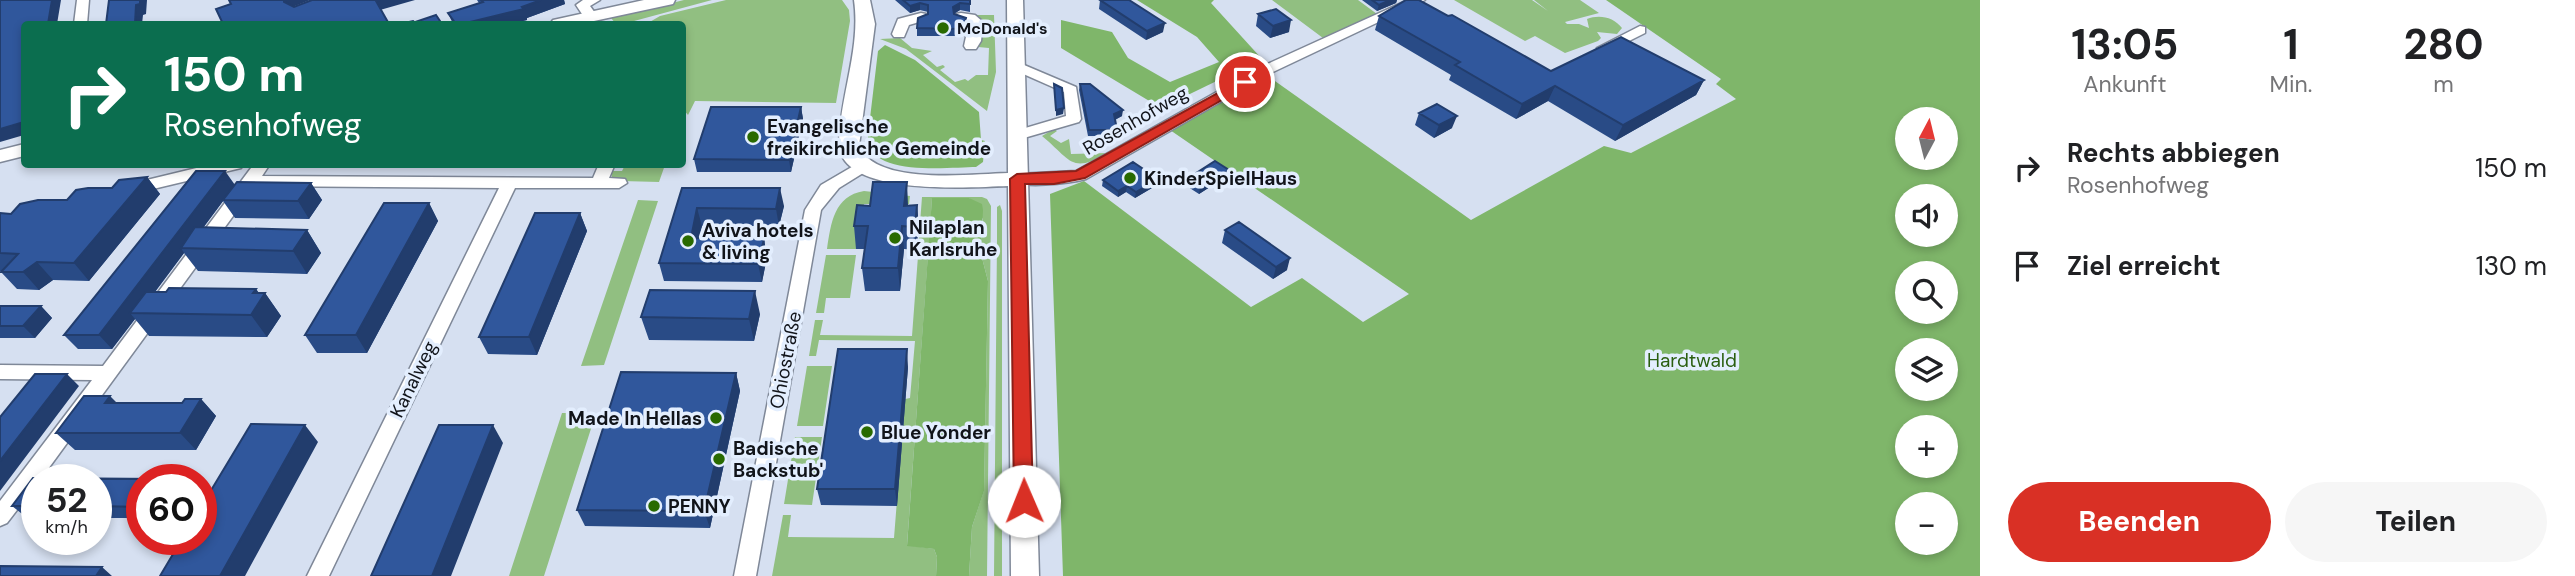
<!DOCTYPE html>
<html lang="de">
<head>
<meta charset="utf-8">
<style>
  body { margin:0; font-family:"DM Sans",sans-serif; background:#f6f6f6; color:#202124; height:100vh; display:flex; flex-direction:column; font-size:26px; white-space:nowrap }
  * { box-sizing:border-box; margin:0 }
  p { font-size:23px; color:#757577 }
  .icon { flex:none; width:38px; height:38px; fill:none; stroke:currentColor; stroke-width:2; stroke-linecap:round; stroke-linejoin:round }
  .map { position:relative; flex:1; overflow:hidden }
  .side { display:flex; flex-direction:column; background:#fff; width:595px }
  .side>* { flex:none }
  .top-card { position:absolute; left:21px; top:21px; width:665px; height:147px; border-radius:7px; box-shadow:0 4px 10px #0003; background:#0b6e4f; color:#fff; overflow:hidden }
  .needle { width:46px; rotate:7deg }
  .buttons { position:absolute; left:1895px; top:107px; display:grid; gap:14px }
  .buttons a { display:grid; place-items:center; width:63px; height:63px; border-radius:50%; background:#fff; box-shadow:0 4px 10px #0003; font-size:35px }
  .speed { position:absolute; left:21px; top:464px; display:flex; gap:14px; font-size:35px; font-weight:700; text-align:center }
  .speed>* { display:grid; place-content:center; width:91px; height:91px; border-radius:50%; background:#fff; box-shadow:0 4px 10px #0003; line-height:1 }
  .speed small { font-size:18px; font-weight:400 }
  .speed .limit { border:10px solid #d22; background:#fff; color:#111 }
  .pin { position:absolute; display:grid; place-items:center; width:60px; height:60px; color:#fff; margin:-30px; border:4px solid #fff; border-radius:50%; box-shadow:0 2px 7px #0007 }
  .me { position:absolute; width:77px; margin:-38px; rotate:359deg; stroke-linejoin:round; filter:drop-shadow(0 0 5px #0008) }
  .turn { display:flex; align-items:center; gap:24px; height:147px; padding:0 28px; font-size:32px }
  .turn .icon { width:91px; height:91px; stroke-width:2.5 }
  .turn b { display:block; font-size:49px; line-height:60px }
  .eta { display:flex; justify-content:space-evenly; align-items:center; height:119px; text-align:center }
  .eta b { font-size:42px; font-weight:700; line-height:49px }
  .button { display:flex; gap:14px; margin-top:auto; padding:14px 28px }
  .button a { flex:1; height:80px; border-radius:42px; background:#d93025; color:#fff; font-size:28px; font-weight:700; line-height:80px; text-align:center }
  .button a+a { background:#f6f6f6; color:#202124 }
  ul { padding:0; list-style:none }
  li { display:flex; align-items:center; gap:21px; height:98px; padding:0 28px }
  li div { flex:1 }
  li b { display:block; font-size:26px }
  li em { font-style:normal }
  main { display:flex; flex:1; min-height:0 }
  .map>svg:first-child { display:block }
  .green { fill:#91bf81 }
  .forest { fill:#7fb66a; fill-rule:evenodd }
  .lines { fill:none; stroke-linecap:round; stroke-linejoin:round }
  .minor-casing { stroke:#7f8898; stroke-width:3 }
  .major-casing { stroke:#7f8898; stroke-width:3 }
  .minor { fill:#fff; fill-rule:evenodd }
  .major { fill:#fff; fill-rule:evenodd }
  .wall { fill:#294b86 }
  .shaded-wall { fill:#223d6d }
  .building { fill:#30579c; stroke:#223d6d; stroke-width:2 }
  .route { fill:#d93025; stroke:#8d1f18; stroke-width:2 }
  .poi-dot { fill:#296a00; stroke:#e3eefe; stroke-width:2.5 }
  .labels { text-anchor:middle; stroke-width:7; stroke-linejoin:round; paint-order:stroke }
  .far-poi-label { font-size:16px; font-weight:bold; fill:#11141a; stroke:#e3eefe; text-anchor:start }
  .street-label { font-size:19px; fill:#11141a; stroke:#e3eefe }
  .poi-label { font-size:19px; font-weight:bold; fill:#11141a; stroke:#e3eefe; text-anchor:start }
  .park-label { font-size:19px; fill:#2a5e10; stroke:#e3eefe }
</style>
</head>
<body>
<main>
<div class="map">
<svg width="1980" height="576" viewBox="0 0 1980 576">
  <rect width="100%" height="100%" fill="#d6e0f1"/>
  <path class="green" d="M684,0H712L623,24H616L611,18Z
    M726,0H842L849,10L850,21L836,103L695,101L688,115L683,109L682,24L648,23L660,16Z
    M1272,0H1358L1377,14L1323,38Z
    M1454,0H1532L1548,11L1534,0H1580L1599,13L1565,22L1567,24H1579L1589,28L1587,19C1599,14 1614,17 1622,28L1617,34L1597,32L1601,38L1598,41L1565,53L1535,36L1525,41Z
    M961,15H994L996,72L987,111L906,49L880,39L900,38L912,48L932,51L923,55L937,67L943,65L945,67L940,70L955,82L965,79L968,81L976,75H988L989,48L978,47L979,23Z
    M1054,129L1057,131L1050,136L1061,143L1069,139L1071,154L1108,153C1071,174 1072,161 1042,136Z
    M625,165H665L659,182L621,181L612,177L611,171H622Z
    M864,191L910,196L909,204H864L857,249H827C831,223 834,196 864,191Z
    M922,197H982L987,199L991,206L987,576H969L972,527L984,490L988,281L981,254L983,219L969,198H932L929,250H918Z
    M638,200L658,201L604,365L581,366Z
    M1000,205L1002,211V576H994L997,239V207Z
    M826,255H856L850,298H826L824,313H816Z
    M918,256H928L907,545L934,549L937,557L936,576H772L783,515H791L788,537L894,538L905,399L910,398L915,341L819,340L816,356H809L815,320H823L820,335L912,336Z
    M807,366H832L823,426H797Z
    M562,413H596L544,576H509Z
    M795,437H822L812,505L784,504Z"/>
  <path class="forest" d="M1137,0H1214L1211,3L1262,59L1161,108L1061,48V20L1112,32L1128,58L1170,82L1219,62L1197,37Z
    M1606,0H1980V576H1063L1050,194L1084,181L1251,307L1302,278L1363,322L1409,294L1170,130L1265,74L1471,220L1604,146L1631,153L1736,99L1716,84L1721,79ZM1908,119H1946V158H1908ZM1908,196H1946V234H1908ZM1908,273H1946V312H1908ZM1908,350H1946V388H1908ZM1908,427H1946V466H1908ZM1908,504H1946V542H1908Z
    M885,45L915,60L979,112L981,140L985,141L983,162L976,167C949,167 865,178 868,135L878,51Z
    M932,198H969L982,204L983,210L981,254L988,281L984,491L972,527L969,576H936L937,557L934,549L907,546Z"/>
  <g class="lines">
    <g class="minor-casing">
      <path id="minor" d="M77,0H89L87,24H74Z
        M583,0H600L590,6L598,17L596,20H586L576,5Z
        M1408,0H1425L1273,72L1086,179C1071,183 1019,190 1009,179L1017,174L1076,171L1263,66Z
        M921,13L926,14V20L909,25L904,37H894L892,34L898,19Z
        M961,13L975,15L983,22L981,41L976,49H966L964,46L969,23L956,20V14Z
        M1640,26L1645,27V33L1609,51H1599L1597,48Z
        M1017,62L1076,87L1081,119L1079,122L1017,140L1012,138L1009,135L1012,132L1066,116L1064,92L1012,69V63Z
        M862,161L870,166L868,170L839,188L821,210L756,576H734L805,210L821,185Z
        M213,164H243L241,168L132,194L124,189L126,185Z
        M254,164H270L262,176L593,178L599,164H615L609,178L625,179L627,183L619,188H515L329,576H307L499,188L255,186L40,480H37V484L7,523L0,526V501L92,380L0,379V365L103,366Z"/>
    </g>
    <g class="major-casing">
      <path id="major" d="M644,0H675L673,4L580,24H550L553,20Z
        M854,0H870L875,24L859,146C876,186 970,174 1008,173L1007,0H1023L1039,576H1011L1008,186C973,187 839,198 839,143C840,95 861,49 854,0Z
        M24,144V156L0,162V150Z"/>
    </g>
    <use href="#minor" class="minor"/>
    <use href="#major" class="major"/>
  </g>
  <path class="wall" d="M477,0H564L565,4L527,18V20L510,24H453L448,13L479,3Z
    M895,0H970V12L960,10L954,14L966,25L963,36H917V28L928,14V12L920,10L910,13Z
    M1100,0L1163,32L1146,40L1099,9Z
    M1362,0H1397L1396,3L1377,11Z
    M1258,14L1289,32L1270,38L1256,26Z
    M1379,16L1551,71L1704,80L1696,95L1615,141L1548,101L1516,119L1449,80L1451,75L1375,30Z
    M1080,84L1122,116L1115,120L1117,130L1116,136H1088L1079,90Z
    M801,107L803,119L791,172H697L694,159Z
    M1419,113L1452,128L1434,138L1415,125Z
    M470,164H569L568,166Z
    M1229,170L1227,176L1199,194L1185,185L1187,179Z
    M147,177L160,194L89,281L53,280L39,290L17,289L1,272V271H0V213L11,214L67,200L112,188Z
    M1158,179L1157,185L1135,198L1126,192L1118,197L1102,186L1103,180Z
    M311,183L322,200L309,219L235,218L223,201L203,228L307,230L321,253L307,274L198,271L184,253L155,292L256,289L259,293H265L281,316L267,337L149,336L135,319L112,349H78L64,335L234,185Z
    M682,188L784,206L779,226H702L699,238L764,239L767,257L762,282L664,281L659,263Z
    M429,203L438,221L367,353H317L305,335Z
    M908,205H917L919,228L916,250L904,249L900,291H865L862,268L865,249H856L854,226L870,206Z
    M580,213L587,231L537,355L488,354L479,337Z
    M1225,230L1287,270L1273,279L1222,243Z
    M0,306H41L52,318L35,338H0Z
    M760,314L754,341L649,340L641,317Z
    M908,367L897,506L821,505L817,489Z
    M736,373L740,391L710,528L585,526L577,510Z
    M201,399L216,416L196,450H75L56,433L118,403H182Z
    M33,478L160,480H142V518H96V480H37V517H26L12,506Z"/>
  <path class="shaded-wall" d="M52,0H61L57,24H48Z
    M140,0H147L146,14L143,15L142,24H135L136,5Z
    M284,0H310L290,8L284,2Z
    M380,0H415L380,10L376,1Z
    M541,0H564L565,4L527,18V20L510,24H462L522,7Z
    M1390,0H1397L1396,3L1377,11L1379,5Z
    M920,3V10L910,13V6Z
    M960,3V10L953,14V7Z
    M1291,20L1289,32L1270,38L1273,26Z
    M1165,23L1163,32L1146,40L1147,31Z
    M1704,80L1696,95L1615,141L1623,125Z
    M1555,86L1548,101L1516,119L1522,104Z
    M801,107L803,119L791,172L789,160Z
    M1064,108L1063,114L1056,116V110Z
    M1123,110L1122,116L1114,120V114Z
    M1457,116L1452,128L1434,138L1439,125Z
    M24,122V135L0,142V129Z
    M1229,170L1227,176L1199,194L1200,187Z
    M225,171L235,185L188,248H181L184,253L139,313H130L135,319L112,349L99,335Z
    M147,177L160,194L89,281L74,263Z
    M1158,179L1157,185L1135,198L1136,192Z
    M907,182L908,205L906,228L904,206Z
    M311,183L322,200L309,219L298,201Z
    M1127,186L1126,192L1118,197V191Z
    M780,188L784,206L779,226L776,209Z
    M429,203L438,221L367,353L356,335Z
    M917,205L919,228L916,250L915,227Z
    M697,208L702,226L696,256L691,238Z
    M580,213L587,231L537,355L529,337Z
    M902,226L904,249L900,291L898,268Z
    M307,230L321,253L307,274L293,251Z
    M764,239L767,257L762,282L758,264Z
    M1290,258L1287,270L1273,279L1276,267Z
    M37,262L53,280L39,290L23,272Z
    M256,289L262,298L265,293L281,316L267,337L251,315L253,293Z
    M755,291L760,314L754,341L749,319Z
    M41,306L52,318L35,338L23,326Z
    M907,349L908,367L897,506L895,489Z
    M736,373L740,391L710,528L704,511Z
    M67,374L79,386L0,491V461Z
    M110,396L127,413L105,403Z
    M201,399L216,416L196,450L180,433Z
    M305,425L318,442L245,576H220Z
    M493,425L503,443L451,576H432Z
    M102,567L112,576H96Z"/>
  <path class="building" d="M0,0H52L48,24H24V122L0,129Z
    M109,0H140V4L136,5L135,24H106Z
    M229,0H284V2L294,7L312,0H380L376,1L389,24H223L216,9L231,4Z
    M481,0H541L522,7L524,9L462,24H456L448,13L483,2Z
    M903,0H970V4L960,3L953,7L954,14L966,18L963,29L917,28L918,18L928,14V5L920,3L910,6Z
    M1100,0H1129L1165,23L1147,31Z
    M1372,0H1390L1379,5Z
    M1406,0H1419L1448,16L1452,15L1551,71L1621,37L1704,80L1623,125L1555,86L1522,104L1455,65L1460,62L1379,16Z
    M1276,9L1291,20L1273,26L1258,14Z
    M436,15L442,24H416L415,22Z
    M413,21L416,24H400Z
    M1054,84L1062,88L1064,108L1056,110Z
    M1080,84H1090L1123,110L1114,114L1117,130H1089Z
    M1437,104L1457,116L1439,125L1419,113Z
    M711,107H801L789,160L694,159Z
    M1215,161L1229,170L1200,187L1187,179Z
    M1133,162L1158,179L1136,192L1127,186L1118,191L1103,180Z
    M196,171H225L99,335H64Z
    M147,177L74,263L37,262L23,272H1L18,254L0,253V213L11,214L20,204L38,200H67L76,190L88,188H112L119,180Z
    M237,182L311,183L298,201L223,200Z
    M873,182H907L904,206L917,205L915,227L902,226L898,268H862L868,226H854L857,205L870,206Z
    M682,188H780L776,209L697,208L691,238L764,239L758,264L659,263Z
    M384,203H429L356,335H305Z
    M535,213H580L529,337H479Z
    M1239,222L1290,258L1276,267L1225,230Z
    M195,227L307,230L293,251L181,248Z
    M169,288L256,289L253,293H265L251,315L130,313L146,292H166Z
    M650,290L755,291L749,319L641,317Z
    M0,306H41L23,326H0Z
    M838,349H907L895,489H817Z
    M621,372L736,373L704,511L577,510Z
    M35,374H67L0,461V417Z
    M84,396H110L105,403H182L185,399H201L180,433H56Z
    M251,424L305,425L220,576H160L182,539H201V507Z
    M439,425H493L432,576H371Z
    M33,478L160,479L142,480V507L96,506V480H37V506H12Z
    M0,566L102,567L96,576H0Z"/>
  <path class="route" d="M1245,78L1250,79V84L1085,178L1054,184H1025L1033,501L1030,507L1024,510L1017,507L1014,501L1010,179L1017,174L1076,171Z"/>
  <g class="poi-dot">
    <circle cx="943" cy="28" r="7"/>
    <circle cx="753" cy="137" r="7"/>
    <circle cx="1130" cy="178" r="7"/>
    <circle cx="895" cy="238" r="7"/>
    <circle cx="688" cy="241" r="7"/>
    <circle cx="716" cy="418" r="7"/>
    <circle cx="867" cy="432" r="7"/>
    <circle cx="719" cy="459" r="7"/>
    <circle cx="654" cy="506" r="7"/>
  </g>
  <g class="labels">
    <g class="far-poi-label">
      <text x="957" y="34">McDonald's</text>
    </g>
    <g class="street-label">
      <text transform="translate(1135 120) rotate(-30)" y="7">Rosenhofweg</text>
      <text transform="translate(785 360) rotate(-79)" y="7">Ohiostraße</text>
      <text transform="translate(413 379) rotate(-64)" y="7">Kanalweg</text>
    </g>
    <g class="poi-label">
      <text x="767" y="133">Evangelische<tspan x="767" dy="22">freikirchliche Gemeinde</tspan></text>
      <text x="1144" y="185">KinderSpielHaus</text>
      <text x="909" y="234">Nilaplan<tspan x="909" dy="22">Karlsruhe</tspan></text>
      <text x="702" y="237">Aviva hotels<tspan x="702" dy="22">&amp; living</tspan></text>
      <text x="702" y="425" text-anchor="end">Made In Hellas</text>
      <text x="881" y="439">Blue Yonder</text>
      <text x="733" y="455">Badische<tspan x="733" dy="22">Backstub'</tspan></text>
      <text x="668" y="513">PENNY</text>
    </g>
    <g class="park-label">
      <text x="1692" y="367">Hardtwald</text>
    </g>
  </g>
</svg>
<div class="buttons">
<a><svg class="needle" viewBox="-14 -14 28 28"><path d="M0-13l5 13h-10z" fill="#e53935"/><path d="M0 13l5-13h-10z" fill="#757577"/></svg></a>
<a><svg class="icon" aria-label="sound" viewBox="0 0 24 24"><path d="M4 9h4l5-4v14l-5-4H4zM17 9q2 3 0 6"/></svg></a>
<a><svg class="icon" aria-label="search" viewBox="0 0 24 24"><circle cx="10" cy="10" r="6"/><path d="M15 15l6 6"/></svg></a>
<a><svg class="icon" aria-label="layers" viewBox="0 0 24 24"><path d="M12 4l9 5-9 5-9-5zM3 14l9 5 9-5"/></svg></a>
<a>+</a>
<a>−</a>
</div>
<div class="speed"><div>52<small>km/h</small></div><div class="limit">60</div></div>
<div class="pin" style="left:1245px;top:82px;background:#d93025"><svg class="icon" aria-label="arrive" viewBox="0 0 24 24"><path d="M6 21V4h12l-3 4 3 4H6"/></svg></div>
<svg class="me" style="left:1024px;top:501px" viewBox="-20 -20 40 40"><circle r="19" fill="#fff"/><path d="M0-13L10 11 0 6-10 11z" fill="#d93025"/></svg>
<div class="top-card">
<div class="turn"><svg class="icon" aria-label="right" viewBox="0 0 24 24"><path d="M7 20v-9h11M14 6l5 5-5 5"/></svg><div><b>150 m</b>Rosenhofweg</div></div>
</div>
</div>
<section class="side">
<div class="eta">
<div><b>13:05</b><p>Ankunft</p></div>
<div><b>1</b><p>Min.</p></div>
<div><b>280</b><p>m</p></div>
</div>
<ul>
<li><svg class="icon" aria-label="right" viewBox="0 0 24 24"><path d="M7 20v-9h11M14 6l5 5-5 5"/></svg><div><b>Rechts abbiegen</b><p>Rosenhofweg</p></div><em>150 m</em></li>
<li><svg class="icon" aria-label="arrive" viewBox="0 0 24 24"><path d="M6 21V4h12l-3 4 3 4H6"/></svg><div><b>Ziel erreicht</b></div><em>130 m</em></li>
</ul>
<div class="button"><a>Beenden</a><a>Teilen</a></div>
</section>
</main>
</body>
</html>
